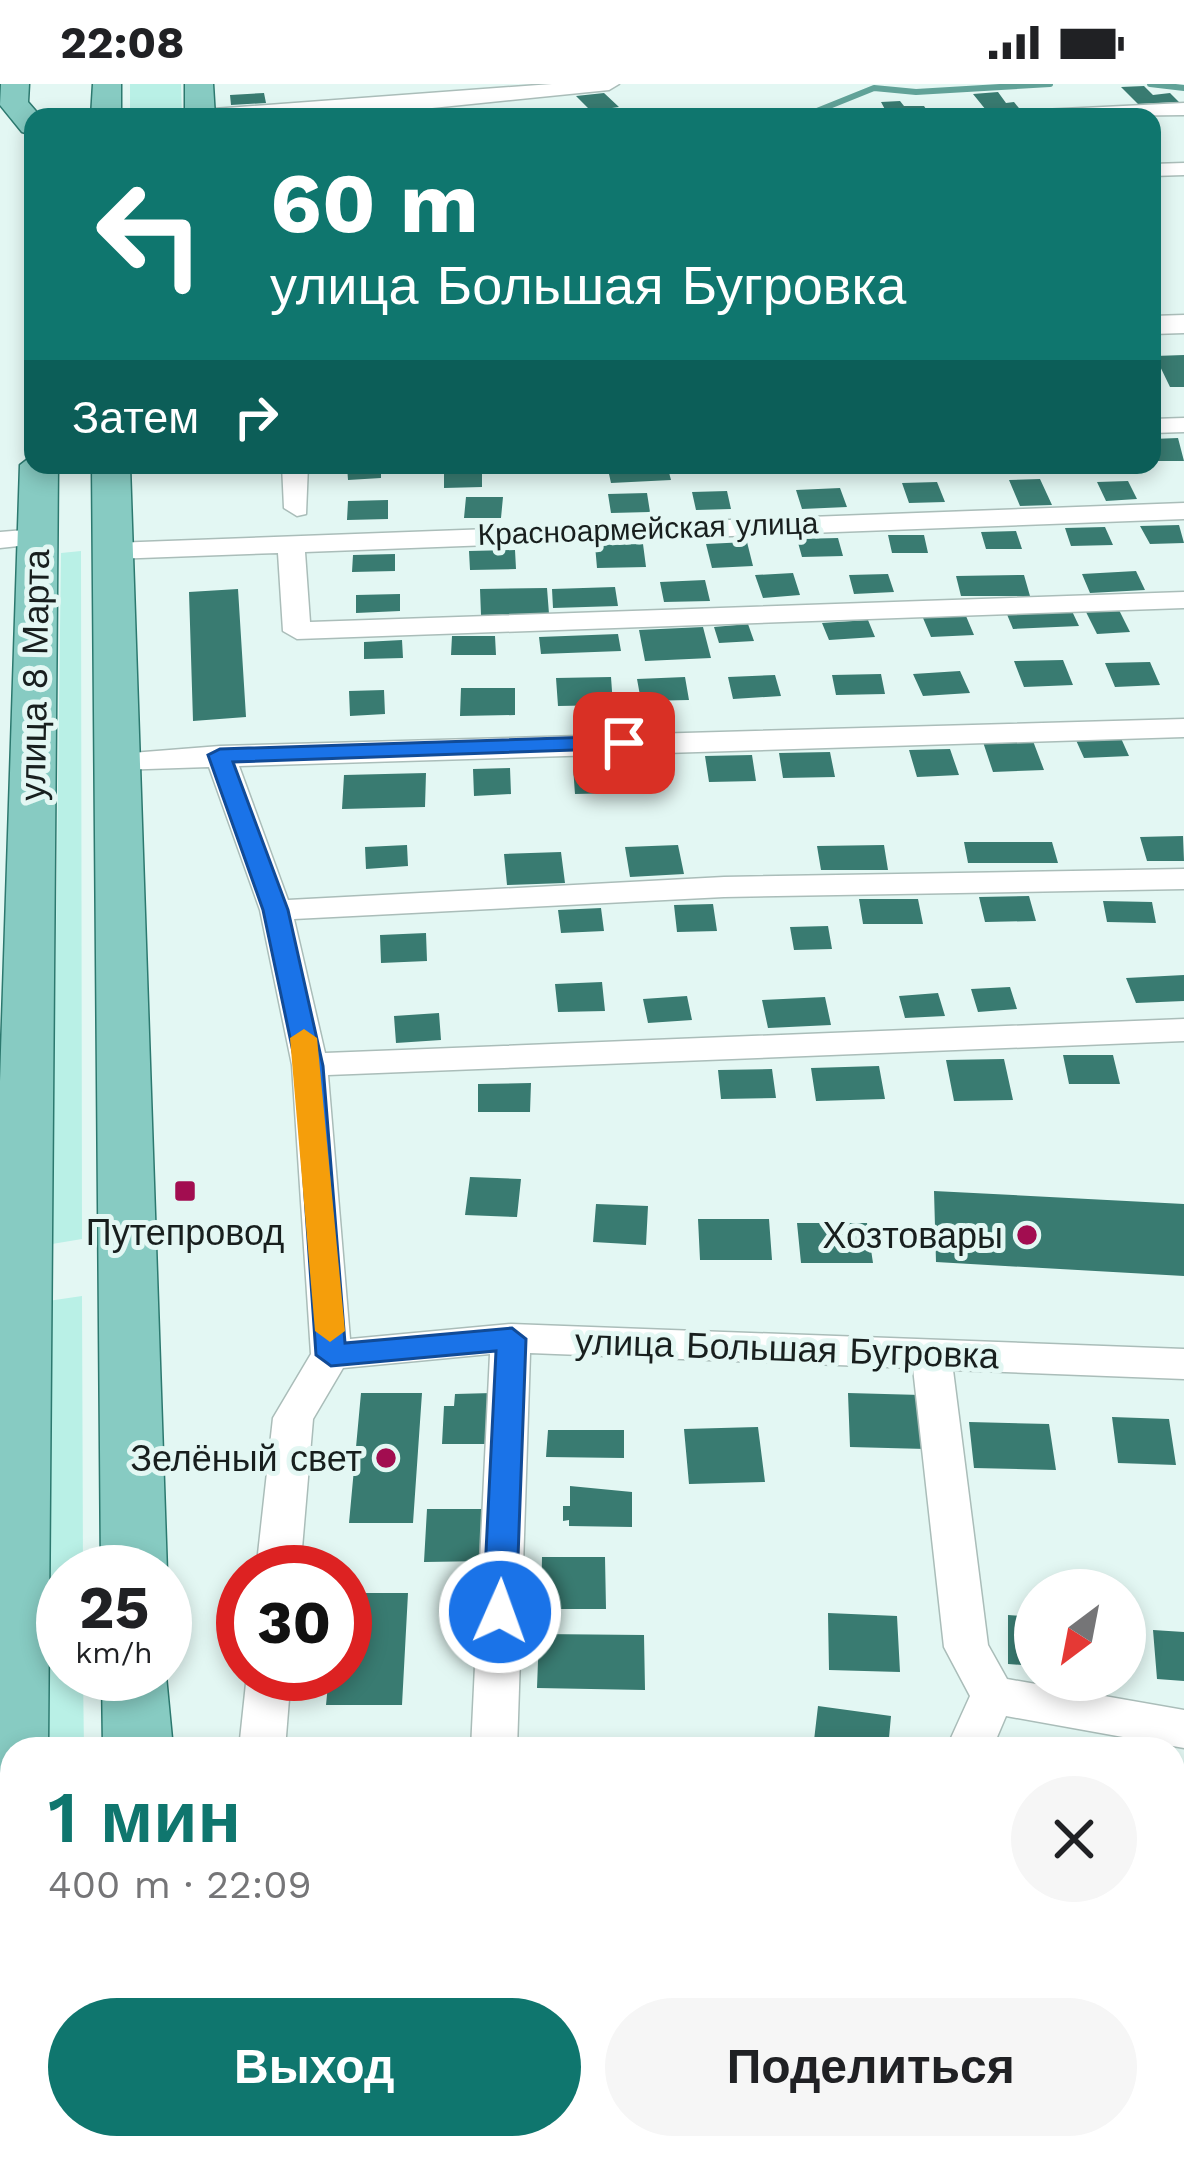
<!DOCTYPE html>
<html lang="ru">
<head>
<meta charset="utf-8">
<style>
  body { margin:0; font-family:"Work Sans",sans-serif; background:#f6f6f6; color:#202124; height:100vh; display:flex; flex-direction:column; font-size:45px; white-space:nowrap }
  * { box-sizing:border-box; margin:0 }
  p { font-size:39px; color:#757577 }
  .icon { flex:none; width:66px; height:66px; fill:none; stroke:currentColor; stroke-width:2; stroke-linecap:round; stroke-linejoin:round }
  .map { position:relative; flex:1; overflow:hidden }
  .side { position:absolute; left:0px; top:1653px; width:1185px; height:423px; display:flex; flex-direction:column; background:#fff; border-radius:36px 36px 0 0; box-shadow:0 6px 18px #0003 }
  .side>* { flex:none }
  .top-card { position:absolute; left:24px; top:24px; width:1137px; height:366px; border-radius:24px; box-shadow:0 6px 18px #0003; background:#0f766e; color:#fff; overflow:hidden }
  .needle { width:78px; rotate:212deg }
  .controls { position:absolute; left:1014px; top:1485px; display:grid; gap:24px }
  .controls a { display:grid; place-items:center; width:132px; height:132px; border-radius:50%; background:#fff; box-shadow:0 6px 18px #0003; font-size:60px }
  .speed { position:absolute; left:36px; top:1461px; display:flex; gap:24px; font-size:60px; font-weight:700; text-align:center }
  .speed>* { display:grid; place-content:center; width:156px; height:156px; border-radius:50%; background:#fff; box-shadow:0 6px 18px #0003; line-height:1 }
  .speed small { font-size:30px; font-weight:400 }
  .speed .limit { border:18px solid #d22; background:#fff; color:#111 }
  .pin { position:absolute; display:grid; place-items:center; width:102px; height:102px; color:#fff; margin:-51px; border-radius:24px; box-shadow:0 6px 18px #0006 }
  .me { position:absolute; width:132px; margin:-66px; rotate:2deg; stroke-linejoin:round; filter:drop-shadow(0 0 9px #0008) }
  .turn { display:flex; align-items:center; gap:42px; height:252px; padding:0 48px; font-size:54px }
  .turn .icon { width:156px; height:156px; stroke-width:2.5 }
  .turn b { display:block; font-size:84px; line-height:102px }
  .then { display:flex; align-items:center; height:114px; padding:0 48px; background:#0003; gap:24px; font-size:45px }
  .round { display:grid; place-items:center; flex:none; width:126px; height:126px; border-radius:63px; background:#f6f6f6 }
  .head { display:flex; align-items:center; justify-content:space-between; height:204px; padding:0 48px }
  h1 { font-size:72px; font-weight:600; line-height:90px; color:#0f766e }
  .cta { display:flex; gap:24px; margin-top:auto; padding:24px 48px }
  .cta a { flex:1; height:138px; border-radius:72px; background:#0f766e; color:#fff; font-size:48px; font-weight:600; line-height:138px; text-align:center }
  .cta a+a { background:#f6f6f6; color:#202124 }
  .status { display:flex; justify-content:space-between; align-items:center; height:84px; padding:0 60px; background:#fff; direction:ltr }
  .status svg { height:33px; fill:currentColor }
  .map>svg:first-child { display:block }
  .green { fill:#b9f0e6 }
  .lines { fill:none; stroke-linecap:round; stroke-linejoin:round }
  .stream { stroke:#61a298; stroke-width:6 }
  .building { fill:#397b71 }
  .minor-casing { stroke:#aabdb9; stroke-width:3 }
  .tertiary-casing { stroke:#aabdb9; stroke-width:3 }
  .primary-casing { stroke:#2c796f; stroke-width:3 }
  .minor { fill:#fff; fill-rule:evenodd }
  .tertiary { fill:#fff; fill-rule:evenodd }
  .primary { fill:#87cbc2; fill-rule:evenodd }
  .route { fill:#1a73e8; stroke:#114b97; stroke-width:3 }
  .slow { fill:#f59e0b }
  .poi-dot { fill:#a20d50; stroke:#e3f7f3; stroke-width:4.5 }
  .labels { text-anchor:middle; stroke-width:10; stroke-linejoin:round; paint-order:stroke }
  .far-street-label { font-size:30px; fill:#181f1e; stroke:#e3f7f3 }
  .street-label { font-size:36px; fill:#181f1e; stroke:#e3f7f3 }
  .poi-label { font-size:36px; fill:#181f1e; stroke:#e3f7f3; text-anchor:end }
</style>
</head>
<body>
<div class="status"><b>22:08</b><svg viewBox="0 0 49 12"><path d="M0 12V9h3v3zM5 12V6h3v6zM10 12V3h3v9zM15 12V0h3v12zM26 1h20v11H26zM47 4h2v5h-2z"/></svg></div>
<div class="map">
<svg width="1184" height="2074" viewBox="0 0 1184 2074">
  <rect width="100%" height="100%" fill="#e3f7f3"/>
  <path class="green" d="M130,0H181L182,33H130Z
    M81,467L82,1155L52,1160L61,469Z
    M82,1212L83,1488H63V1590H83L84,1665H45L48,1217Z"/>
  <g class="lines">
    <path class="stream" d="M1150,0L1184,4
      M802,33L874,4L916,8L1050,0"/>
  </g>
  <path class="building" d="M1144,2L1153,11L1170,9L1179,18L1138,20L1121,3Z
    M998,8L1006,19L1014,18L1023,29L990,31L973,10Z
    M264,9L266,19L231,21L230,11Z
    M604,9L619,23L591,27L576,12Z
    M900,17L904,22H924L930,31L889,33L881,18Z
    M1184,271V303H1170L1155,272Z
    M1178,354L1184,377H1152V355Z
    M381,381V394L348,396L347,382Z
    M444,381H482V403L444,404Z
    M522,381H571L572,389L523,390Z
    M607,381H667L671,396L611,399Z
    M1040,395L1052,421L1020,422L1009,396Z
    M1128,397L1137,415L1106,417L1097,398Z
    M937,398L945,418L909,419L902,399Z
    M840,404L847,423L802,425L796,406Z
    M727,407L731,425L696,426L692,408Z
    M647,409L650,428L611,429L608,410Z
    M466,413H503L501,434H464Z
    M388,416V435L347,436L348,417Z
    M1179,441L1184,459L1150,460L1140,442Z
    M1105,443L1113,461L1071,462L1065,444Z
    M1016,447L1022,465H986L981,448Z
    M888,451H924L928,469H892Z
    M838,454L843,472L802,473L797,455Z
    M747,458L753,482L712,484L706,460Z
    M643,460L646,483L597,484L595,461Z
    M515,466L516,485L470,486L469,467Z
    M395,470V487L352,488L353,471Z
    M1136,487L1145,506L1090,509L1082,490Z
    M793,489L800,511L763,514L755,491Z
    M888,490L894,508L854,510L849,491Z
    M1024,491L1030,512H961L956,492Z
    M705,496L710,517L664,518L660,498Z
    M615,503L618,522L553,524L552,505Z
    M547,504L549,530L481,531L480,505Z
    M238,505L246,633L193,637L189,508Z
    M400,510V527L356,529V511Z
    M1118,524L1130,548L1097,550L1085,526Z
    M1071,525L1079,542L1013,545L1006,528Z
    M966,532L974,551L931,553L923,534Z
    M868,536L875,553L829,556L822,539Z
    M748,540L754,557L719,559L714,543Z
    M703,543L711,574L645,577L639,546Z
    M618,550L621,567L541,570L539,553Z
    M452,552H495L496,571H451Z
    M402,556L403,574L364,575V558Z
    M1063,576L1073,601L1024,603L1014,577Z
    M1150,578L1160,601L1115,603L1105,579Z
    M960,587L970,609L923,612L913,590Z
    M881,590L885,610L836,611L832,591Z
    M775,591L781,612L733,615L728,593Z
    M611,593L613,621L558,622L556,594Z
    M685,593L689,616L641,617L637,595Z
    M461,604H515V631L460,632Z
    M384,606L385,630L350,632L349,607Z
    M1120,652L1129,672L1084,674L1075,654Z
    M1033,657L1044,686L993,688L983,658Z
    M950,665L959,691L917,693L909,666Z
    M830,668L835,693L783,694L779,669Z
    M752,671L756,697L709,698L705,672Z
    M620,682L622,709L575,710L573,683Z
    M510,684L511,710L474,712L473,685Z
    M426,689L425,723L342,725L344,691Z
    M1183,752L1184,777H1147L1140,753Z
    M964,758H1052L1058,779H968Z
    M407,761L408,782L366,785L365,763Z
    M678,761L684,790L630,793L625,763Z
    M884,761L888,786H821L817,762Z
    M561,768L565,799L507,801L504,770Z
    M1029,812L1036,837L985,838L979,813Z
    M859,815H918L923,840H863Z
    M1103,817L1152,818L1156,839L1107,838Z
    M713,820L717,847L677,848L674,821Z
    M601,824L604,847L561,849L558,826Z
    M828,842L832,865L794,866L790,843Z
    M426,849L427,877L381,879L380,851Z
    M1184,891V917L1136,919L1126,894Z
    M602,898L605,927L558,928L555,900Z
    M1010,903L1017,925L978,928L971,905Z
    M938,909L945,932L905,934L899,912Z
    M687,912L692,936L648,939L643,915Z
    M825,913L831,941L768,944L762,916Z
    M439,929L441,956L396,959L394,932Z
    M1063,971H1113L1120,1000H1069Z
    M1004,975L1013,1016L954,1017L946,976Z
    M879,982L885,1015L816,1017L811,984Z
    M772,985L776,1014L721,1015L718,986Z
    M531,999L530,1028H478V1000Z
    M470,1093L521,1095L517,1133L465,1131Z
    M934,1107L1184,1120V1192L936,1178Z
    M596,1120L648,1122L646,1161L593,1158Z
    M698,1135H769L772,1176H700Z
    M797,1139H867L873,1179H801Z
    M361,1309H422L413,1439H349Z
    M492,1309L490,1360H442L444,1322H454L455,1310Z
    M848,1309L921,1311L926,1365L850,1363Z
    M1112,1333L1169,1335L1176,1381L1118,1379Z
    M969,1338L1049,1340L1056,1386L974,1384Z
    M758,1343L765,1398L689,1400L684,1345Z
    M548,1346H624V1374L546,1373Z
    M570,1402L632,1408V1443L569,1442V1436L563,1437V1422H570Z
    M427,1425H490L489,1477L424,1478Z
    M542,1473H605L606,1525H541Z
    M345,1509H408L402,1621H326L329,1590H345Z
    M828,1529L897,1532L900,1588L829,1586Z
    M1008,1531L1035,1533V1582L1008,1580Z
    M1153,1546L1184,1548V1597L1157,1595Z
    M539,1550L644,1551L645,1606L537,1604Z
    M818,1622L891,1632L888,1665H813Z
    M1173,1694L1184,1696V1748L1173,1747Z
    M1173,1876L1184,1879L1175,1949H1173Z
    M812,2064H865L862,2074H839Z
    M896,2064H978L976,2074H893Z"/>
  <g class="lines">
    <g class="minor-casing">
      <path id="minor" d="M552,0H619L609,6L403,27L190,32L200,26Z
        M1184,19V31L1012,33L1022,27Z
        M1184,79V91L1152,92V80Z
        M1184,334V348L1152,349V335Z
        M282,381H308L306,430L297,432L284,424Z
        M1184,419V435L305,468L310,538L1184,508V524L297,555L283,547L278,469L113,475L100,467L113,459Z
        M37,445L50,453L46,459L0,464V448Z
        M1184,635V653L239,682L288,816L724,793L1184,785V805L724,813L294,835L325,969L1184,935V957L328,991L350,1255L511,1240L1184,1265V1295L953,1286L988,1561L1007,1595L1184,1626V1664L1006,1632L992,1665H946L970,1612L944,1563L913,1284L530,1269L517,1665H471L490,1270L343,1284L313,1335L300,1488H256L273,1334L311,1270L292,981L260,826L209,683L117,686L106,683L102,677L106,671L220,662Z
        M247,1590H291L285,1665H239Z
        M1173,1998L1184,2001V2051L1173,2048Z
        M226,2064H278V2074H226Z"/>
    </g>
    <g class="tertiary-casing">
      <path id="tertiary" d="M1184,231V249L1152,250V232Z"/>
    </g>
    <g class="primary-casing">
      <path id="primary" d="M1,0H29L28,18L41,33H33V51L22,48L0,21Z
        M93,0H121V33H91Z
        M185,0H213L215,33H185Z
        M33,371V381H58L48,1665H12V1694L0,1690V997L20,381Z
        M92,381H130L167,1488L165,1491L101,1488Z
        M165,1581L173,1665H103L102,1590H165Z
        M12,1708V2064H50V2074H0V1713Z
        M117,2064H197L198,2074H118Z"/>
    </g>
    <use href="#minor" class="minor"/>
    <use href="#tertiary" class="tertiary"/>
    <use href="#primary" class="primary"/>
  </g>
  <path class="route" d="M624,652L632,654V664L233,678L288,826L323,982L345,1259L512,1244L526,1255L516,1528L512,1538H488L483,1528L496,1267L331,1282L316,1271L296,982L263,826L208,671L220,665Z"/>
  <path class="slow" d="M304,945L317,954L345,1247L330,1258L315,1247L290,954Z"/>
  <g class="poi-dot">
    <rect x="173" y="1095" width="24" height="24" rx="6"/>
    <circle cx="1027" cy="1151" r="12"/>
    <circle cx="386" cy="1374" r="12"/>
  </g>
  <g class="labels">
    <g class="far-street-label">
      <text transform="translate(648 445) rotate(-2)" y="10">Красноармейская улица</text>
    </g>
    <g class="street-label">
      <text transform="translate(34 591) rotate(-89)" y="13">улица 8 Марта</text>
      <text transform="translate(787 1264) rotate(2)" y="13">улица Большая Бугровка</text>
    </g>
    <g class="poi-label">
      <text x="185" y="1161" text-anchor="middle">Путепровод</text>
      <text x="1003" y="1164">Хозтовары</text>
      <text x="362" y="1387">Зелёный свет</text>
    </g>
  </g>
</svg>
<div class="controls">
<a><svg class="needle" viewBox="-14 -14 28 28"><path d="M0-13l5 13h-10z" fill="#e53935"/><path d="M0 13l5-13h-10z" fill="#757577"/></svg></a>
</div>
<div class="speed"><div>25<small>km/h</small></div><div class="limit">30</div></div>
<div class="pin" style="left:624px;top:659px;background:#d93025"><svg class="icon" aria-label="arrive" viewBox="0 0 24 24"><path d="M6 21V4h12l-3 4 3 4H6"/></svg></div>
<svg class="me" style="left:500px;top:1528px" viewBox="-20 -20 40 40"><circle r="17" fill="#1a73e8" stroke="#fff" stroke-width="3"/><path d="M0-11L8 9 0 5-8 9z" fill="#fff"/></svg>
<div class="top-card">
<div class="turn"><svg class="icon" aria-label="left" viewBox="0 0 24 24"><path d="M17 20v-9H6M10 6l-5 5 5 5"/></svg><div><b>60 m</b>улица Большая Бугровка</div></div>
<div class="then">Затем<svg class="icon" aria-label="right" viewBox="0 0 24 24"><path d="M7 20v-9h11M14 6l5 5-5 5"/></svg></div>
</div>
<section class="side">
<div class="head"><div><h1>1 мин</h1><p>400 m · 22:09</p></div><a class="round"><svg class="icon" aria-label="close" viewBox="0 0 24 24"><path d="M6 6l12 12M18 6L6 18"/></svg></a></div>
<div class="cta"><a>Выход</a><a>Поделиться</a></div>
</section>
</div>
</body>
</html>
